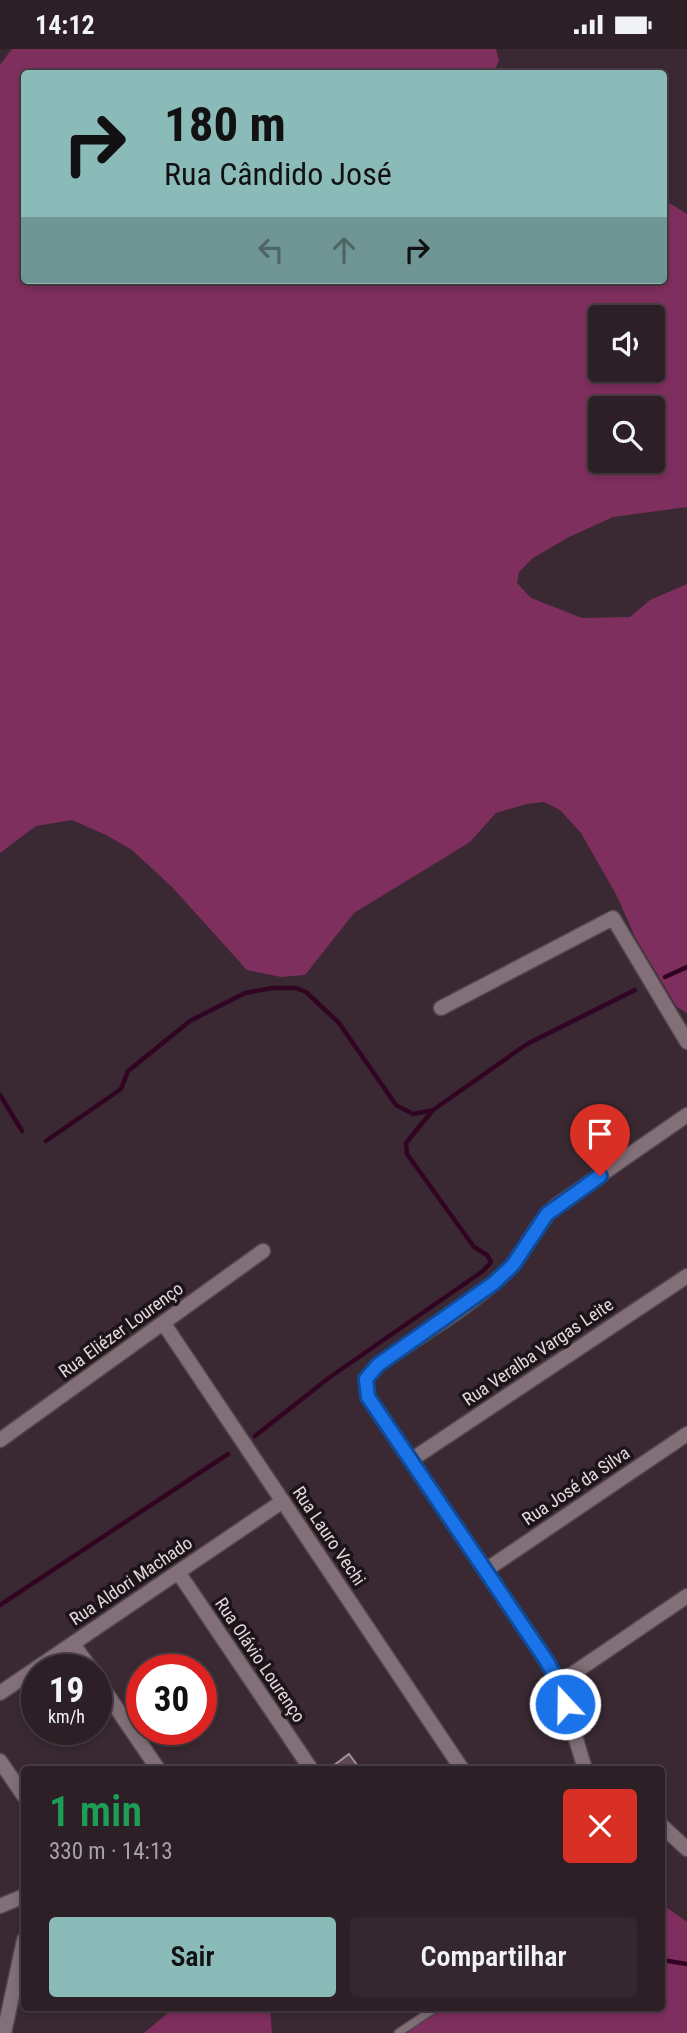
<!DOCTYPE html>
<html lang="pt">
<head>
<meta charset="utf-8">
<style>
  body { margin:0; font-family:"Roboto Condensed",sans-serif; background:#34272e; color:#f1f3f6; height:100vh; display:flex; flex-direction:column; font-size:26px; white-space:nowrap }
  * { box-sizing:border-box; margin:0 }
  p { font-size:23px; color:#a6a2a7 }
  .icon { flex:none; width:38px; height:38px; fill:none; stroke:currentColor; stroke-width:2; stroke-linecap:round; stroke-linejoin:round }
  .map { position:relative; flex:1; overflow:hidden }
  .details { position:absolute; left:21px; top:1717px; width:644px; height:245px; display:flex; flex-direction:column; background:#2c1f26; border-radius:7px; box-shadow:0 4px 10px #0003,0 0 0 2px #483d43 }
  .details>* { flex:none }
  .guide { position:absolute; left:21px; top:21px; width:646px; height:214px; border-radius:7px; box-shadow:0 4px 10px #0003,0 0 0 2px #483d43; background:#8bbbb9; color:#111; overflow:hidden }
  .tools { position:absolute; left:588px; top:256px; display:grid; gap:14px }
  .tools a { display:grid; place-items:center; width:77px; height:77px; border-radius:7px; background:#2c1f26; box-shadow:0 4px 10px #0003,0 0 0 2px #483d43; font-size:35px }
  .speed { position:absolute; left:21px; top:1605px; display:flex; gap:14px; font-size:35px; font-weight:700; text-align:center }
  .speed>* { display:grid; place-content:center; width:91px; height:91px; border-radius:50%; background:#2c1f26; box-shadow:0 4px 10px #0003,0 0 0 2px #483d43; line-height:1 }
  .speed small { font-size:18px; font-weight:400 }
  .speed .limit { border:10px solid #d22; background:#fff; color:#111 }
  .pin { position:absolute; display:grid; place-items:center; width:60px; height:60px; color:#fff; margin:-72px -30px; border-radius:50% 50% 50% 0; rotate:-45deg; box-shadow:0 0 7px #0007 }
  .pin .icon { rotate:45deg }
  .me { position:absolute; width:77px; margin:-38px; rotate:339deg; stroke-linejoin:round; filter:drop-shadow(0 0 5px #0008) }
  .turn { display:flex; align-items:center; gap:24px; height:147px; padding:0 28px; font-size:32px }
  .turn .icon { width:91px; height:91px; stroke-width:2.5 }
  .turn b { display:block; font-size:49px; line-height:60px }
  .lanes { display:flex; align-items:center; height:66px; padding:0 28px; background:#0003; justify-content:center; gap:35px; direction:ltr }
  .lanes .off { opacity:.35 }
  .round { display:grid; place-items:center; flex:none; width:74px; height:74px; border-radius:7px; background:#34272e }
  .head { display:flex; align-items:center; justify-content:space-between; height:119px; padding:0 28px }
  h1 { font-size:42px; font-weight:600; line-height:52px; color:#1e9e55 }
  .button { display:flex; gap:14px; margin-top:auto; padding:14px 28px }
  .button a { flex:1; height:80px; border-radius:7px; background:#8bbbb9; color:#111; font-size:28px; font-weight:600; line-height:80px; text-align:center }
  .button a+a { background:#34272e; color:#f1f3f6 }
  .status { display:flex; justify-content:space-between; align-items:center; height:49px; padding:0 35px; background:#2c1f26; direction:ltr }
  .status svg { height:19px; fill:currentColor }
  .map>svg:first-child { display:block }
  .green { fill:#7f2f5e; fill-rule:evenodd }
  .lines { fill:none; stroke-linecap:round; stroke-linejoin:round }
  .stream { stroke:#310521; stroke-width:4.5 }
  .building { fill:#5d4a53; stroke:#a5909a; stroke-width:2 }
  .service-casing { stroke:#53454c; stroke-width:10 }
  .minor-casing { stroke:#53454c; stroke-width:17 }
  .service { stroke:#826f78; stroke-width:7 }
  .minor { stroke:#826f78; stroke-width:14 }
  .route-casing { stroke:#114b97; stroke-width:18 }
  .route { stroke:#1a73e8; stroke-width:12 }
  .labels { text-anchor:middle; stroke-width:7; stroke-linejoin:round; paint-order:stroke }
  .street-label { font-size:18px; fill:#e3d8dd; stroke:#1c1418 }
</style>
</head>
<body>
<div class="status"><b>14:12</b><svg viewBox="0 0 49 12"><path d="M0 12V9h3v3zM5 12V6h3v6zM10 12V3h3v9zM15 12V0h3v12zM26 1h20v11H26zM47 4h2v5h-2z"/></svg></div>
<div class="map">
<svg width="687" height="1984" viewBox="0 0 687 1984">
  <rect width="100%" height="100%" fill="#3a2932"/>
  <path class="green" d="M12,0H496L499,12L493,24H24V231H663V150L687,165V458L613,468L567,489L533,509L519,523L517,534L531,549L582,569L630,568L650,551L687,535V964L677,958L635,888L617,847L581,784L560,761L544,753L526,755L496,764L470,793L354,864L305,926L281,928L247,921L172,838L132,801L106,786L72,771L36,777L0,804V16ZM600,268H653V320H600ZM600,359H653V411H600Z
    M662,1855L687,1873V1984H406L443,1958H662Z
    M175,1958H270L272,1984H144Z"/>
  <g class="lines">
    <path class="stream" d="M665,928L687,918
      M0,1046L22,1082
      M46,1092L121,1040L128,1022L190,972L245,944L272,939H296L306,943L339,974L396,1056L413,1065L433,1061
      M255,1387L330,1328L483,1222L491,1213L487,1206L474,1198L407,1105L406,1094L433,1061L527,995L635,941
      M0,1556L228,1405
      M662,1911L687,1915"/>
  </g>
  <path class="building" d="M349,1705L360,1720H329Z"/>
  <g class="lines">
    <g class="service-casing">
      <path id="service" d="M398,1984L437,1958"/>
    </g>
    <g class="minor-casing">
      <path id="minor" d="M441,959L613,869L687,993
        M164,1275L462,1720
        M0,1391L263,1202
        M411,1411L687,1227
        M486,1521L687,1385
        M178,1523L311,1720
        M73,1595L91,1620
        M96,1629L158,1720
        M559,1634L687,1547
        M0,1644L283,1452
        M0,1712L24,1747
        M585,1720L559,1634L546,1611L368,1348L366,1330L378,1316C420,1286 468,1260 505,1224C526,1204 533,1176 557,1156L687,1066
        M662,1777L687,1800
        M0,1857L24,1847
        M4,1984L24,1891"/>
    </g>
    <use href="#service" class="service"/>
    <use href="#minor" class="minor"/>
  </g>
  <g class="lines">
    <g class="route-casing">
      <path id="route" d="M565,1655L559,1634L546,1611L368,1348L366,1330L378,1316L494,1234L513,1216L547,1165L600,1127"/>
    </g>
    <use href="#route" class="route"/>
  </g>
  <g class="labels">
    <g class="street-label">
      <text transform="translate(121 1281) rotate(-36)" y="6">Rua Eliézer Lourenço</text>
      <text transform="translate(538 1303) rotate(-34)" y="6">Rua Veralba Vargas Leite</text>
      <text transform="translate(576 1437) rotate(-34)" y="6">Rua José da Silva</text>
      <text transform="translate(329 1487) rotate(56)" y="6">Rua Lauro Vechi</text>
      <text transform="translate(131 1532) rotate(-34)" y="6">Rua Aldori Machado</text>
      <text transform="translate(260 1611) rotate(56)" y="6">Rua Olávio Lourenço</text>
    </g>
  </g>
</svg>
<div class="tools">
<a><svg class="icon" aria-label="sound" viewBox="0 0 24 24"><path d="M4 9h4l5-4v14l-5-4H4zM17 9q2 3 0 6"/></svg></a>
<a><svg class="icon" aria-label="search" viewBox="0 0 24 24"><circle cx="10" cy="10" r="6"/><path d="M15 15l6 6"/></svg></a>
</div>
<div class="speed"><div>19<small>km/h</small></div><div class="limit">30</div></div>
<div class="pin" style="left:600px;top:1127px;background:#d93025"><svg class="icon" aria-label="arrive" viewBox="0 0 24 24"><path d="M6 21V4h12l-3 4 3 4H6"/></svg></div>
<svg class="me" style="left:565px;top:1655px" viewBox="-20 -20 40 40"><circle r="17" fill="#1a73e8" stroke="#fff" stroke-width="3"/><path d="M0-11L8 9 0 5-8 9z" fill="#fff"/></svg>
<div class="guide">
<div class="turn"><svg class="icon" aria-label="right" viewBox="0 0 24 24"><path d="M7 20v-9h11M14 6l5 5-5 5"/></svg><div><b>180 m</b>Rua Cândido José</div></div>
<div class="lanes"><svg class="icon off" aria-label="left" viewBox="0 0 24 24"><path d="M17 20v-9H6M10 6l-5 5 5 5"/></svg><svg class="icon off" aria-label="ahead" viewBox="0 0 24 24"><path d="M12 20V5M6 11l6-6 6 6"/></svg><svg class="icon" aria-label="right" viewBox="0 0 24 24"><path d="M7 20v-9h11M14 6l5 5-5 5"/></svg></div>
</div>
<section class="details">
<div class="head"><div><h1>1 min</h1><p>330 m · 14:13</p></div><a class="round" style="background:#d93025;color:#fff"><svg class="icon" aria-label="close" viewBox="0 0 24 24"><path d="M6 6l12 12M18 6L6 18"/></svg></a></div>
<div class="button"><a>Sair</a><a>Compartilhar</a></div>
</section>
</div>
</body>
</html>
